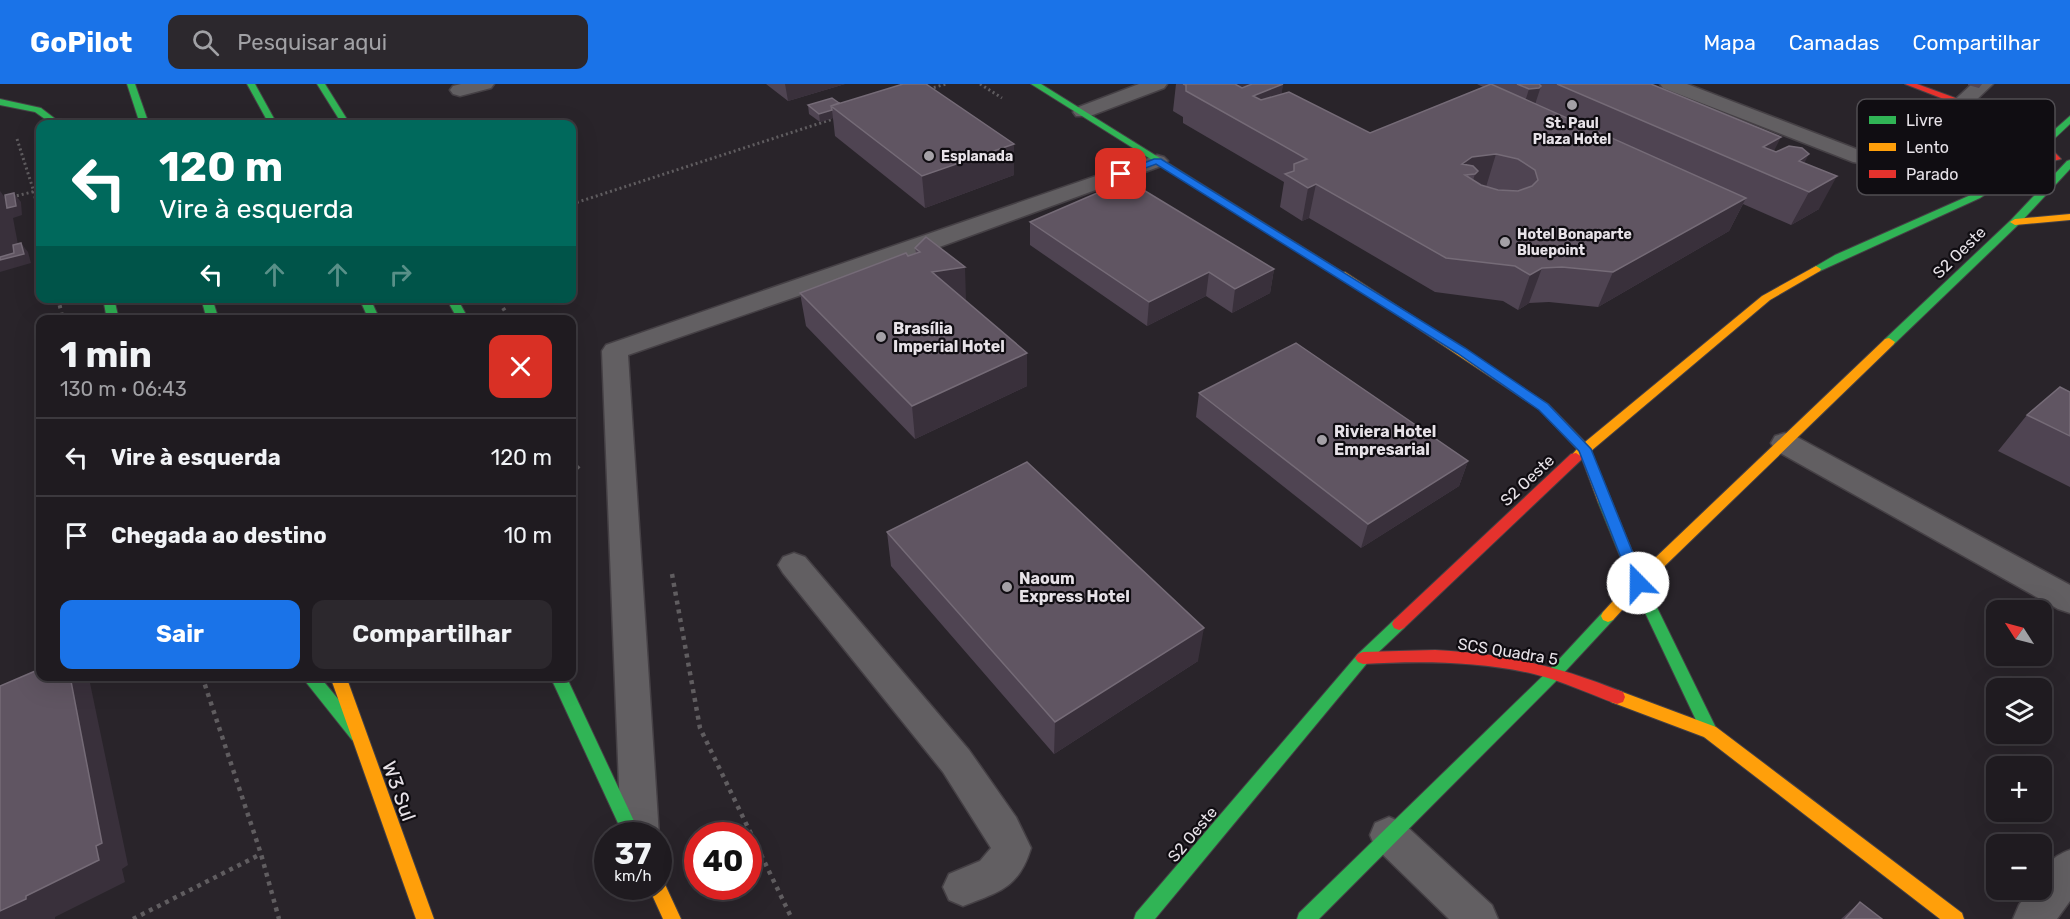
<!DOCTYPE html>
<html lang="pt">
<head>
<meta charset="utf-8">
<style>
  body { margin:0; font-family:Rubik,sans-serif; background:#2c282d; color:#f1f3f6; height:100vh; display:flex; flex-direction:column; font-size:22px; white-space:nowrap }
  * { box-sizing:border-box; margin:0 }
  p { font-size:20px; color:#a1a1a5 }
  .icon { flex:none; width:33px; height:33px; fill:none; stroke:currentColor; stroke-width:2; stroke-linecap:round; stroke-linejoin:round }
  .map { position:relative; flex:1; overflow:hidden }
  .drawer { position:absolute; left:36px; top:231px; width:540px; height:366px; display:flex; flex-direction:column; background:#1f1b20; border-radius:12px; box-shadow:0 6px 24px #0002,0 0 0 2px #3c393e }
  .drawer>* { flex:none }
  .top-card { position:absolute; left:36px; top:36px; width:540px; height:183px; border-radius:12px; box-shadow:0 6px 24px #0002,0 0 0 2px #3c393e; background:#00695c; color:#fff; overflow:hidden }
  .needle { width:39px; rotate:306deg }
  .controls { position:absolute; left:1986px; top:516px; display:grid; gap:12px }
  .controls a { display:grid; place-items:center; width:66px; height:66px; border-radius:12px; background:#1f1b20; box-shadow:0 6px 24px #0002,0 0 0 2px #3c393e; font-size:30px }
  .speed { position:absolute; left:594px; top:738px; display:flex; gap:12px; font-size:30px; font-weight:700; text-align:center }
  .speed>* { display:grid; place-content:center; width:78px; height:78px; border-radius:50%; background:#1f1b20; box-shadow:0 6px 24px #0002,0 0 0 2px #3c393e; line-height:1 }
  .speed small { font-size:15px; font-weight:400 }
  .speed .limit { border:9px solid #d22; background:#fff; color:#111 }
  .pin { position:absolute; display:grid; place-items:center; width:51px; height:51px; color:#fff; margin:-26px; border-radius:12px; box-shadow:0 3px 9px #0006 }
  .me { position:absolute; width:66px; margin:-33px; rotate:338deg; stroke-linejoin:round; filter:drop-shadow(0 0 4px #0008) }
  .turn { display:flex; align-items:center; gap:21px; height:126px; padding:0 24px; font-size:27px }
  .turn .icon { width:78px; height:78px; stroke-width:2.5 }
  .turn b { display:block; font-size:42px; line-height:51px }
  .lanes { display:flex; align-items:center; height:57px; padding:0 24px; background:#0003; justify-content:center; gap:30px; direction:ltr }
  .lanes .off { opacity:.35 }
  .round { display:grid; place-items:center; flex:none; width:63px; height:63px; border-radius:12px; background:#2c282d }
  .summary { display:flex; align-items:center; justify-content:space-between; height:102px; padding:0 24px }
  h1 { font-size:36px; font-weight:700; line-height:45px }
  .cta { display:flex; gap:12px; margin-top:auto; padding:12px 24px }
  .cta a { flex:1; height:69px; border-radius:12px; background:#1a73e8; color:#fff; font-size:24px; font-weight:700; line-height:69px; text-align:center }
  .cta a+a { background:#2c282d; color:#f1f3f6 }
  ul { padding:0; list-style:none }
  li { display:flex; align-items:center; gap:18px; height:78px; padding:0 24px; border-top:2px solid #3c393e }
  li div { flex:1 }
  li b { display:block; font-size:22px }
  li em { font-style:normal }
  header { display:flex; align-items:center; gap:36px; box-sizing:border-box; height:84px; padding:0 30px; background:#1a73e8; color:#fff }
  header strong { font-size:28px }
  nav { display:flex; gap:33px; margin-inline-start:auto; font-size:21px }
  .search { width:420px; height:54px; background:#2c282d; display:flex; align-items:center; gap:15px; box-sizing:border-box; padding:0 21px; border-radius:12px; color:#a1a1a5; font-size:22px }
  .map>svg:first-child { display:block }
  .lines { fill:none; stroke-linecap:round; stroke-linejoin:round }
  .lane-casing { stroke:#454045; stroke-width:3 }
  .fast-casing { stroke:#454045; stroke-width:2 }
  .slow-casing { stroke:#454045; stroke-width:2 }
  .jam-casing { stroke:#454045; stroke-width:2 }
  .path-far2 { stroke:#605d60; stroke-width:3; stroke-dasharray:2 3; stroke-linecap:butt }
  .path-far1 { stroke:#605d60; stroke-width:4; stroke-dasharray:3 4.5; stroke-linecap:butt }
  .path { stroke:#605d60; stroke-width:4.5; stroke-dasharray:4 5; stroke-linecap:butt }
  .lane { fill:#625f62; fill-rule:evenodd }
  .fast { fill:#30b455; fill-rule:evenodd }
  .slow { fill:#ff9f0a; fill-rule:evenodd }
  .jam { fill:#e5322d; fill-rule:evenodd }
  .wall { fill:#4f4452 }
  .shaded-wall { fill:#39303b }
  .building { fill:#605562; stroke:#756b77; stroke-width:1.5; fill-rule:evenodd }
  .route { fill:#1a73e8; stroke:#114b97; stroke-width:1.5 }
  .poi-dot { fill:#a4a0a6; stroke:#100d12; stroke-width:2 }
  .labels { text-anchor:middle; stroke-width:4.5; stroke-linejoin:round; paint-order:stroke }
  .far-poi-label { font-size:14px; font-weight:bold; fill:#e7e2e8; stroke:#100d12; text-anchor:start }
  .street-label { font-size:16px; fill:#e7e2e8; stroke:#100d12 }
  .poi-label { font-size:16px; font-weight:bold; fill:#e7e2e8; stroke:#100d12; text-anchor:start }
  .near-street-label { font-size:20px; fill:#e7e2e8; stroke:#100d12 }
  .key { fill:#100d12; stroke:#504d52; stroke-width:1.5 }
  .key-label { font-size:16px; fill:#e7e2e8 }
</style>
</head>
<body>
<header>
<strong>GoPilot</strong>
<div class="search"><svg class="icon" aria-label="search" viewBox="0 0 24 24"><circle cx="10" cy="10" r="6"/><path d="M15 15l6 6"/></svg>Pesquisar aqui</div>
<nav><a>Mapa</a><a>Camadas</a><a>Compartilhar</a></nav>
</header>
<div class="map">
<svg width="2070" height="835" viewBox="0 0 2070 835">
  <rect width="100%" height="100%" fill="#29242a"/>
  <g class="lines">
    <g class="lane-casing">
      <path id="lane" d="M461,0H494L491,4L460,12L453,10L450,6L453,2Z
        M1139,0H1167L1164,4L1090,32H1076L1073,28L1076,24Z
        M1660,0H1687L1864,68L1897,69L1972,0H1993L1910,79L1884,83L1853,78L1663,4Z
        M1157,71L1164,73L1168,77L1164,81L934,165L628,271L659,752L658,754V752H621L602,267L606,261Z
        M1785,349L1795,352L2070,501V529L2058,525L1775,366L1771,359L1775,352Z
        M794,469L805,473L969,666L1016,733L1031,764C1019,804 999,808 963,822L949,816L943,803L949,790L980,777L991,764L943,688L783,489L778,481L783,473Z
        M1389,733L1403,739L1492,821L1498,835H1449L1375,763L1370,751L1375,739Z
        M2070,766V817L2057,835H2013L2019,821L2030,806H2042C2042,784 2050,773 2070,766Z"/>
    </g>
    <g class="fast-casing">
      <path id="fast" d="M127,0H135L149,40H140Z
        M247,0H255L277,40H269Z
        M317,0H325L350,40H342Z
        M1031,0H1041L1346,190L1345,192H1337Z
        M0,15L41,24L62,40H52L35,28L0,21Z
        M2070,32V40C2041,67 2014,93 1980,114L1820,187L1816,188L1811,185L1835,171L1973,110L2004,90Z
        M2070,76V85L2019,140L1893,261H1885L1883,258L1885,255L2011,136L2067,77Z
        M103,214H114L119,236H107Z
        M201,214H212L219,236H207Z
        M359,214H370L380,236H369Z
        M446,214H457L469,236H458Z
        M1605,413L1612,418L1645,499L1718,648L1716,653L1710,655L1704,653L1631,499L1598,418Z
        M1608,526L1613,528L1615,532L1613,536L1560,593L1319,835H1297L1299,829L1550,585L1603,528Z
        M1399,534L1404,536L1406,540L1404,544L1368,578L1155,835H1134L1136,829L1358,570L1394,536Z
        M301,592H319L364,646L366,651L364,656L358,658L352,656Z
        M550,592H566L641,752H624Z"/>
    </g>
    <g class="slow-casing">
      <path id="slow" d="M2070,130V136L2015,141L2010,138L2015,135Z
        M1816,182L1821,185L1820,187L1770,216L1591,367L1612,418L1605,423L1598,418L1582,375L1576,377L1570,373L1577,365L1540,326L1336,190L1337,188H1345L1548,320L1585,358L1762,212Z
        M1889,254L1895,258L1893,261L1643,503L1613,536L1608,538L1603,536L1601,532L1603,528L1633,495L1885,255Z
        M330,592H346L434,835H416Z
        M1617,606L1716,643L1962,829L1964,835H1940L1704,653L1611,618L1609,613L1611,608Z
        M658,794L663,796L681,835H663L648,802H658Z"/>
    </g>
    <g class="jam-casing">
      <path id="jam" d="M1905,0H1917C1968,19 2023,34 2061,75L2053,77L2010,44L1985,31Z
        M1576,369L1582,373L1581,376L1404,544L1399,546L1394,544L1392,540L1394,536L1571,370Z
        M1435,566C1508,570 1555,581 1623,608L1625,613L1623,618L1617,620C1589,610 1563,597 1534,590C1478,577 1420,577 1363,580L1358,578L1355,574L1358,570L1363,568Z"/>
    </g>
    <path class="path-far2" d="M980,0L1002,14
      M929,5L946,0
      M17,55L34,108L40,138
      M12,113L40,106
      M572,120L836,34"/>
    <path class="path-far1" d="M58,214L63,236
      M503,224L511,236
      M572,377L580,386"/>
    <path class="path" d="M672,490L700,644L792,835
      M202,592L261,770L279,835
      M133,835L261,770"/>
    <use href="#lane" class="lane"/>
    <use href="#fast" class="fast"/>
    <use href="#slow" class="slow"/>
    <use href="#jam" class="jam"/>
  </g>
  <path class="wall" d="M766,0H845L788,17Z
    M1176,0H1283L1281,10L1370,49L1483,3L1477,0H1651L1774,67L1804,79L1819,125L1791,141L1743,120L1729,147L1598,223L1549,218L1529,219L1518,226L1503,217L1435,208L1309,134L1302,137L1280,123L1284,98L1183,39V33L1173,27Z
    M1968,0H1982L1979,4L1968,1Z
    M839,19L1014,60V91L925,124L835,52L833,34L820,38L809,30L808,21Z
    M1030,138L1274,185L1270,209L1232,229L1206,212L1147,242L1030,161Z
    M926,153L966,216H964L1027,269V302L915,355L806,242L800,209L916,169L915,164Z
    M2070,308V403L1998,367L2027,331Z
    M1199,309L1468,377L1459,402L1361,464L1196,333Z
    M887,448L1198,577L1054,670L891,482Z
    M1860,818L1882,835H1841Z"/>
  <path class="shaded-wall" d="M785,0H845L788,17Z
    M1235,0L1283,1L1278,32Z
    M1534,0H1540L1539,4L1541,2L1531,33L1519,37L1529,5Z
    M832,26L833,34L820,38L819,30Z
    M1781,53L1765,85L1763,63Z
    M1014,60V91L925,124L922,92Z
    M1496,70L1486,103L1465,123L1475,90L1465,91L1462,80L1472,73Z
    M1809,70L1793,101L1799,77Z
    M1837,92L1819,125L1791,141L1809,108Z
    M1316,100L1309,134L1302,137L1308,104Z
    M0,107L12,123L14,109L21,118L22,131L13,134L20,171L21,159L28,168L31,179L0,188Z
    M1746,114L1729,147L1598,223L1613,188Z
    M965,183L966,216L934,220L932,188Z
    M1542,184L1529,219L1518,226L1530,191Z
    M1274,185L1270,209L1232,229L1235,205Z
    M1209,188L1206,212L1147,242L1149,218Z
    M1027,269V302L915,355L912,322Z
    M1468,377L1459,402L1361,464L1368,440Z
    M1204,544L1198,577L1054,670L1055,638Z
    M70,592H84L90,599L128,781L122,785L125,798L55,833V835H0V827L26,812L96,762Z"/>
  <path class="building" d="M903,0H926L1014,60L922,92L831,22Z
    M1183,0H1235L1242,4L1252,0H1283L1253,12L1261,16L1289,8L1370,49L1491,0L1746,114L1613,188L1562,183L1542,184L1530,191L1515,182L1446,174L1316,100L1308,104L1285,90L1294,87V80L1307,75L1186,7V1ZM1496,70L1518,75L1535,86L1538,96L1532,102L1518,107L1498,106L1481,101L1465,91L1475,90L1478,87L1473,82L1462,80L1472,73Z
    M1517,0H1539L1541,2L1539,4L1529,5Z
    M1557,0H1651L1781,53L1763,63L1776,68L1789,62L1802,64L1809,70L1799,77L1837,92L1809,108Z
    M832,14L839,19L831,22L832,26L819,30L808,21Z
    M1127,96L1274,185L1235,205L1209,188L1149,218L1030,138Z
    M14,109L16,122L7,124L5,111Z
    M926,153L965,183L932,188L1027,269L912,322L800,209L906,169L908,172L920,168L915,164Z
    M21,159L24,170L0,176V173L14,169L13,161Z
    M1296,259L1468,377L1368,440L1199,309Z
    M2060,303L2070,308V352L2027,331Z
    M1027,378L1204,544L1055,638L887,448Z
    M40,585V592H70L102,759L96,762L99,776L26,812V815L0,827V602Z
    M1860,818L1882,835H1845Z"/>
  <path class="route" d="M1154,75H1161L1465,264L1548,320L1591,365L1645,499L1643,503H1633L1631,499L1579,367L1539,326L1457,269L1156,80L1121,93L1116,90Z"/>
  <g class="poi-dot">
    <circle cx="1572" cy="21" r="6"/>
    <circle cx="929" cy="72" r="6"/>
    <circle cx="1505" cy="158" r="6"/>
    <circle cx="881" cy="253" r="6"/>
    <circle cx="1322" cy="356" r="6"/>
    <circle cx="1007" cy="503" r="6"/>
  </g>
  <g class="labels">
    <g class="far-poi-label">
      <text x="1572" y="44" text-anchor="middle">St. Paul<tspan x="1572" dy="16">Plaza Hotel</tspan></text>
      <text x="941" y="77">Esplanada</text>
      <text x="1517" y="155">Hotel Bonaparte<tspan x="1517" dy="16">Bluepoint</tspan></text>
    </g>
    <g class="street-label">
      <text transform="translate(1959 168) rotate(-44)" y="6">S2 Oeste</text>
      <text transform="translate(1527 396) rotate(-43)" y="6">S2 Oeste</text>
      <text transform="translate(1508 567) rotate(9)" y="6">SCS Quadra 5</text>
      <text transform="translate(1192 750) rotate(-50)" y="6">S2 Oeste</text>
    </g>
    <g class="poi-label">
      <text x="893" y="250">Brasília<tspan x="893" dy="18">Imperial Hotel</tspan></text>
      <text x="1334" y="353">Riviera Hotel<tspan x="1334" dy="18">Empresarial</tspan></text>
      <text x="1019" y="500">Naoum<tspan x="1019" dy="18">Express Hotel</tspan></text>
    </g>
    <g class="near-street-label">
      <text transform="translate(399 707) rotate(70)" y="7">W3 Sul</text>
    </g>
  </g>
  <rect x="1857" y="15" width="198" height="96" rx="9" class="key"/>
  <rect x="1869" y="32" width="27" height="8" fill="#30b455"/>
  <rect x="1869" y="59" width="27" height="8" fill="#ff9f0a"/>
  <rect x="1869" y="86" width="27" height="8" fill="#e5322d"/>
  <g class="key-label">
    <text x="1906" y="42">Livre</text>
    <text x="1906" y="69">Lento</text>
    <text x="1906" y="96">Parado</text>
  </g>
</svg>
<div class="controls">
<a><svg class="needle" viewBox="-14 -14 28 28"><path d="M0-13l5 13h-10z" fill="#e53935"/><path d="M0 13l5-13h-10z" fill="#a1a1a5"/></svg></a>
<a><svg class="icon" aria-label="layers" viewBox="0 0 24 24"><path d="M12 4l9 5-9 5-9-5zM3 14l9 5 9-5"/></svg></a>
<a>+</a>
<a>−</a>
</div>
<div class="speed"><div>37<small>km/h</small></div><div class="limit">40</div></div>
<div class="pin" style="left:1121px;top:90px;background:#d93025"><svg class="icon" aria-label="arrive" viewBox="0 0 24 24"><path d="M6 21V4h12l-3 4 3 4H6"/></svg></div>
<svg class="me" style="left:1638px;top:499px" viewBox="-20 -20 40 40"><circle r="19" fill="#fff"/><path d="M0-13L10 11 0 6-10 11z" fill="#1a73e8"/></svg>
<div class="top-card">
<div class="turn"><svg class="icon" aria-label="left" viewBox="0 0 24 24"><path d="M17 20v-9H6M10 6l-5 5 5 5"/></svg><div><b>120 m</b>Vire à esquerda</div></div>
<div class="lanes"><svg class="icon" aria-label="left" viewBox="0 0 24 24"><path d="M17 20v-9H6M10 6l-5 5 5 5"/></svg><svg class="icon off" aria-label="ahead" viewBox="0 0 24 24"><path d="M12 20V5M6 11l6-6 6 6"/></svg><svg class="icon off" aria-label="ahead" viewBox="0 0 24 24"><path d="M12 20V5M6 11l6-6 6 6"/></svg><svg class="icon off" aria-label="right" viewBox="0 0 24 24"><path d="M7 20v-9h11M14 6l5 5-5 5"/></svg></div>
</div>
<section class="drawer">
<div class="summary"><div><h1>1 min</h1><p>130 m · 06:43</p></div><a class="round" style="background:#d93025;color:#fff"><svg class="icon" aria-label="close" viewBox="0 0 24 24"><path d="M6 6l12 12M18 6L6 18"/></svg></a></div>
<ul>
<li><svg class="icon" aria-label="left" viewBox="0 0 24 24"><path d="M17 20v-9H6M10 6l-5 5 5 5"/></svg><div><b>Vire à esquerda</b></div><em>120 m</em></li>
<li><svg class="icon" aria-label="arrive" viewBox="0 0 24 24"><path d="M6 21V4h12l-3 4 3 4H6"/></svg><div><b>Chegada ao destino</b></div><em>10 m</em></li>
</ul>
<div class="cta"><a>Sair</a><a>Compartilhar</a></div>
</section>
</div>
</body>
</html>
